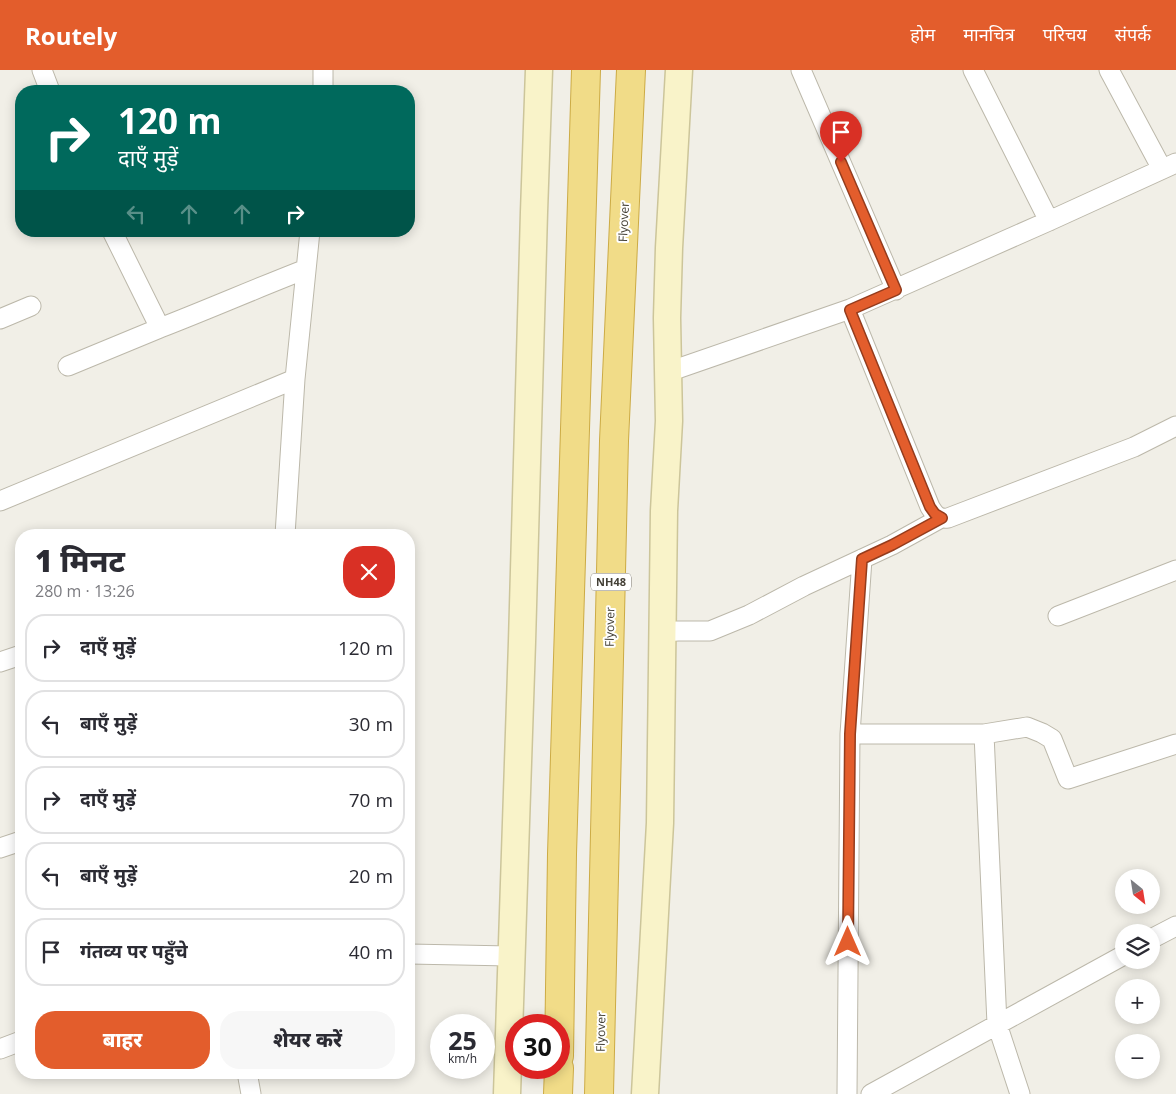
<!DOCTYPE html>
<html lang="hi">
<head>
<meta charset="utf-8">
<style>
  body { margin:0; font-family:"Open Sans","Noto Sans Devanagari",sans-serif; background:#f7f7f7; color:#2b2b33; height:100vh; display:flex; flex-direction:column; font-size:19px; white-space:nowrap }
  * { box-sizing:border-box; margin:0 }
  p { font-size:16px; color:#7c7c81 }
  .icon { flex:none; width:28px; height:28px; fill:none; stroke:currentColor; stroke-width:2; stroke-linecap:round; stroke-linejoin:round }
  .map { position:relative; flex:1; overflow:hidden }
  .details { position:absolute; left:15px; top:459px; width:400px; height:550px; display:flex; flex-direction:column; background:#fff; border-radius:20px; box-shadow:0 2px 12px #0003 }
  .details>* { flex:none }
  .guide { position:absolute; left:15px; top:15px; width:400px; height:152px; border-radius:20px; box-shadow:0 2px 12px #0003; background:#00695c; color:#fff; overflow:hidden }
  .needle { width:32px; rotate:150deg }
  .tools { position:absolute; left:1115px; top:799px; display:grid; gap:10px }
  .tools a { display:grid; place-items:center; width:45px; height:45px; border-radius:50%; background:#fff; box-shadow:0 2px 12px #0003; font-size:25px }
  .speed { position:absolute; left:430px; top:944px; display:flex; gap:10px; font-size:25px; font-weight:700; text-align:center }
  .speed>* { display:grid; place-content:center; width:65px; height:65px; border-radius:50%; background:#fff; box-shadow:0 2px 12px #0003; line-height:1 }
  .speed small { font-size:12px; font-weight:400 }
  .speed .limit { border:8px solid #d22; background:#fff; color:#111 }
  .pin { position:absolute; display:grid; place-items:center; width:42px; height:42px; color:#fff; margin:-51px -21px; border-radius:50% 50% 50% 0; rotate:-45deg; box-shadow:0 0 5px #0007 }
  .pin .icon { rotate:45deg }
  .me { position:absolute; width:55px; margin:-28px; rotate:0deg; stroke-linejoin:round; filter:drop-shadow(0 0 4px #0008) }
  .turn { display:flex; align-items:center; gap:18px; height:105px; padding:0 20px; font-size:22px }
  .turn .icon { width:65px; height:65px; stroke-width:2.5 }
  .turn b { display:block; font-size:35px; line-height:42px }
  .lanes { display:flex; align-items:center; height:48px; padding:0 20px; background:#0003; justify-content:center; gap:25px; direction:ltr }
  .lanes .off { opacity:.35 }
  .round { display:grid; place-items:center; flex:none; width:52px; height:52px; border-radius:20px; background:#f7f7f7 }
  .summary { display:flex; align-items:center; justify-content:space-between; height:85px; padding:0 20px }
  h1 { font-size:30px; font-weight:800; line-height:38px }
  .action { display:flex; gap:10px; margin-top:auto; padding:10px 20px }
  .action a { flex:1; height:58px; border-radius:20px; background:#e35d2c; color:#fff; font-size:20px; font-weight:800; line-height:58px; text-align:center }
  .action a+a { background:#f7f7f7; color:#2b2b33 }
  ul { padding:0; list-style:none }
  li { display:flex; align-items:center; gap:15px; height:68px; margin:0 10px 8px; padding:0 10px; border:2px solid #e1e1e2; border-radius:20px }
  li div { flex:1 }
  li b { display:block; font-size:19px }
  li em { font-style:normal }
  header { display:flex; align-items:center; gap:30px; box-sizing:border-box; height:70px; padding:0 25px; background:#e35d2c; color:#fff }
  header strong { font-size:24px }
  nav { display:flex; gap:28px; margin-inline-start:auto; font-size:18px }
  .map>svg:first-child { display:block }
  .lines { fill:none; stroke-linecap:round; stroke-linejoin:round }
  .minor-casing { stroke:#bcb8aa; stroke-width:21 }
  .secondary-casing { stroke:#ccc59a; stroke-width:29 }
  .trunk-casing { stroke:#ccab45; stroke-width:30 }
  .minor { stroke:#fff; stroke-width:19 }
  .secondary { stroke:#f9f3c9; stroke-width:26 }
  .trunk { stroke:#f1dc88; stroke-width:28 }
  .route-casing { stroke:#943c1d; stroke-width:12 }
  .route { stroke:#e35d2c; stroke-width:9 }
  .labels { text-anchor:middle; stroke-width:4; stroke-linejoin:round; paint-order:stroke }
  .shield { fill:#fff; stroke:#7c7972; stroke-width:1 }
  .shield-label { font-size:11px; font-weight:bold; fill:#444036 }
  .street-label { font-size:12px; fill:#444036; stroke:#fff }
</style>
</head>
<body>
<header>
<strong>Routely</strong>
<nav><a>होम</a><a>मानचित्र</a><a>परिचय</a><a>संपर्क</a></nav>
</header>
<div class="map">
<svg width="1176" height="1024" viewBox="0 0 1176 1024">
  <rect width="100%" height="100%" fill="#f1efe7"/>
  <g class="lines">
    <g class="minor-casing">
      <path id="minor" d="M42,0L50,21
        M323,0V21
        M801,0L896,220
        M973,0L1049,151
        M1109,0L1162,99
        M112,161L160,258C209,239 257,218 306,199
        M850,239L930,437C935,445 938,449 948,448L1134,377L1176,356
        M0,249L31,236
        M68,296L160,258
        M668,302L850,239L1049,151L1176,93
        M0,431L295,309
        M285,465L295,309L310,161
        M1058,546L1176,500
        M662,562L678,561H710L749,545L804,516L892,475L941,448
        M0,592L21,585
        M850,664H984L1027,657L1042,663L1052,669L1068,709L1176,674
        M984,664L997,954L1020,1024
        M0,778L21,771
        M1151,869L1176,856
        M409,884L511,886
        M0,979L21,971
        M247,1002L251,1024
        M847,1024L850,664L862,489
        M871,1024L1124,885"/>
    </g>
    <g class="secondary-casing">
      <path id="secondary" d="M507,1024L522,572L534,142L539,0
        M645,1024L660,753L664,441L669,351L667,248L669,178L679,0"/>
    </g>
    <g class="trunk-casing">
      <path id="trunk" d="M559,986L562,784L586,0
        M558,1024L559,998
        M599,1024L614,371L631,0"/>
    </g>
    <use href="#minor" class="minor"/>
    <use href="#secondary" class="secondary"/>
    <use href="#trunk" class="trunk"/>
  </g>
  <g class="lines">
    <g class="route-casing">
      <path id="route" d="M841,92L896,220L850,240L930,437L935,444L942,448L892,475L862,489L850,664L848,872"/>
    </g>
    <use href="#route" class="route"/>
  </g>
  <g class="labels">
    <rect class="shield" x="591" y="503.5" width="40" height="17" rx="4"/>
    <g class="shield-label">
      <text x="611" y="516">NH48</text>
    </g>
    <g class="street-label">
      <text transform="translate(624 152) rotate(-87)" y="4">Flyover</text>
      <text transform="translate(610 557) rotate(-89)" y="4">Flyover</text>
      <text transform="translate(601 962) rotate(-89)" y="4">Flyover</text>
    </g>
  </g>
</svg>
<div class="tools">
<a><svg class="needle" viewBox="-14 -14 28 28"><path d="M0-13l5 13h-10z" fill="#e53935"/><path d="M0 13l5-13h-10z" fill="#7c7c81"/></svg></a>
<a><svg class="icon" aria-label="layers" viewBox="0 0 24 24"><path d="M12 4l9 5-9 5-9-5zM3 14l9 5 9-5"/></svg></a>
<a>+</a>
<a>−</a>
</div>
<div class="speed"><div>25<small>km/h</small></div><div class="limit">30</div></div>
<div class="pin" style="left:841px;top:92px;background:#d93025"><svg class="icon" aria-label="arrive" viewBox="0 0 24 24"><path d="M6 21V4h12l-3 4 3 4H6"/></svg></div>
<svg class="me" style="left:848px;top:872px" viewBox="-20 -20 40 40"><path d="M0-17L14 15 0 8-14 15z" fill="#e35d2c" stroke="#fff" stroke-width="4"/></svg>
<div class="guide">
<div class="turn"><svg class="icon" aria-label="right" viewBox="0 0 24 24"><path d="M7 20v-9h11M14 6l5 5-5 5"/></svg><div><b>120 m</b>दाएँ मुड़ें</div></div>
<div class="lanes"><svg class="icon off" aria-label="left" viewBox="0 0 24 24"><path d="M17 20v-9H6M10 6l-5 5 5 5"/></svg><svg class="icon off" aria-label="ahead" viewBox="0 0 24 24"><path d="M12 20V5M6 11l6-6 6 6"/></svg><svg class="icon off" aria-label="ahead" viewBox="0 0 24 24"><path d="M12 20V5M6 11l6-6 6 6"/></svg><svg class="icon" aria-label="right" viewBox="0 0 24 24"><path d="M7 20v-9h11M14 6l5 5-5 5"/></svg></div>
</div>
<section class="details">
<div class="summary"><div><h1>1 मिनट</h1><p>280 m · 13:26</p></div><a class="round" style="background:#d93025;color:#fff"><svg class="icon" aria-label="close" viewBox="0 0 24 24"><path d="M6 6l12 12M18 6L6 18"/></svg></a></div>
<ul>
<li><svg class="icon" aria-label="right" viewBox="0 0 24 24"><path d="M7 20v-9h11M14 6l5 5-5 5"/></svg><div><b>दाएँ मुड़ें</b></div><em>120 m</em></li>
<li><svg class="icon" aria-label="left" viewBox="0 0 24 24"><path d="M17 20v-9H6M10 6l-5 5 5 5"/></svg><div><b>बाएँ मुड़ें</b></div><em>30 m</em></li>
<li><svg class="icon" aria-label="right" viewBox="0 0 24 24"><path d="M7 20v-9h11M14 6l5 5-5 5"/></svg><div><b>दाएँ मुड़ें</b></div><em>70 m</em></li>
<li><svg class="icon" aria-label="left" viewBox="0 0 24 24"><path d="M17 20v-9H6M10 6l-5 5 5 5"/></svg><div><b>बाएँ मुड़ें</b></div><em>20 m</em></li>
<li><svg class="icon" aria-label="arrive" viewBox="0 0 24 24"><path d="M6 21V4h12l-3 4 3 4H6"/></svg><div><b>गंतव्य पर पहुँचे</b></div><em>40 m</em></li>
</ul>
<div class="action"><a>बाहर</a><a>शेयर करें</a></div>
</section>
</div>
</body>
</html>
